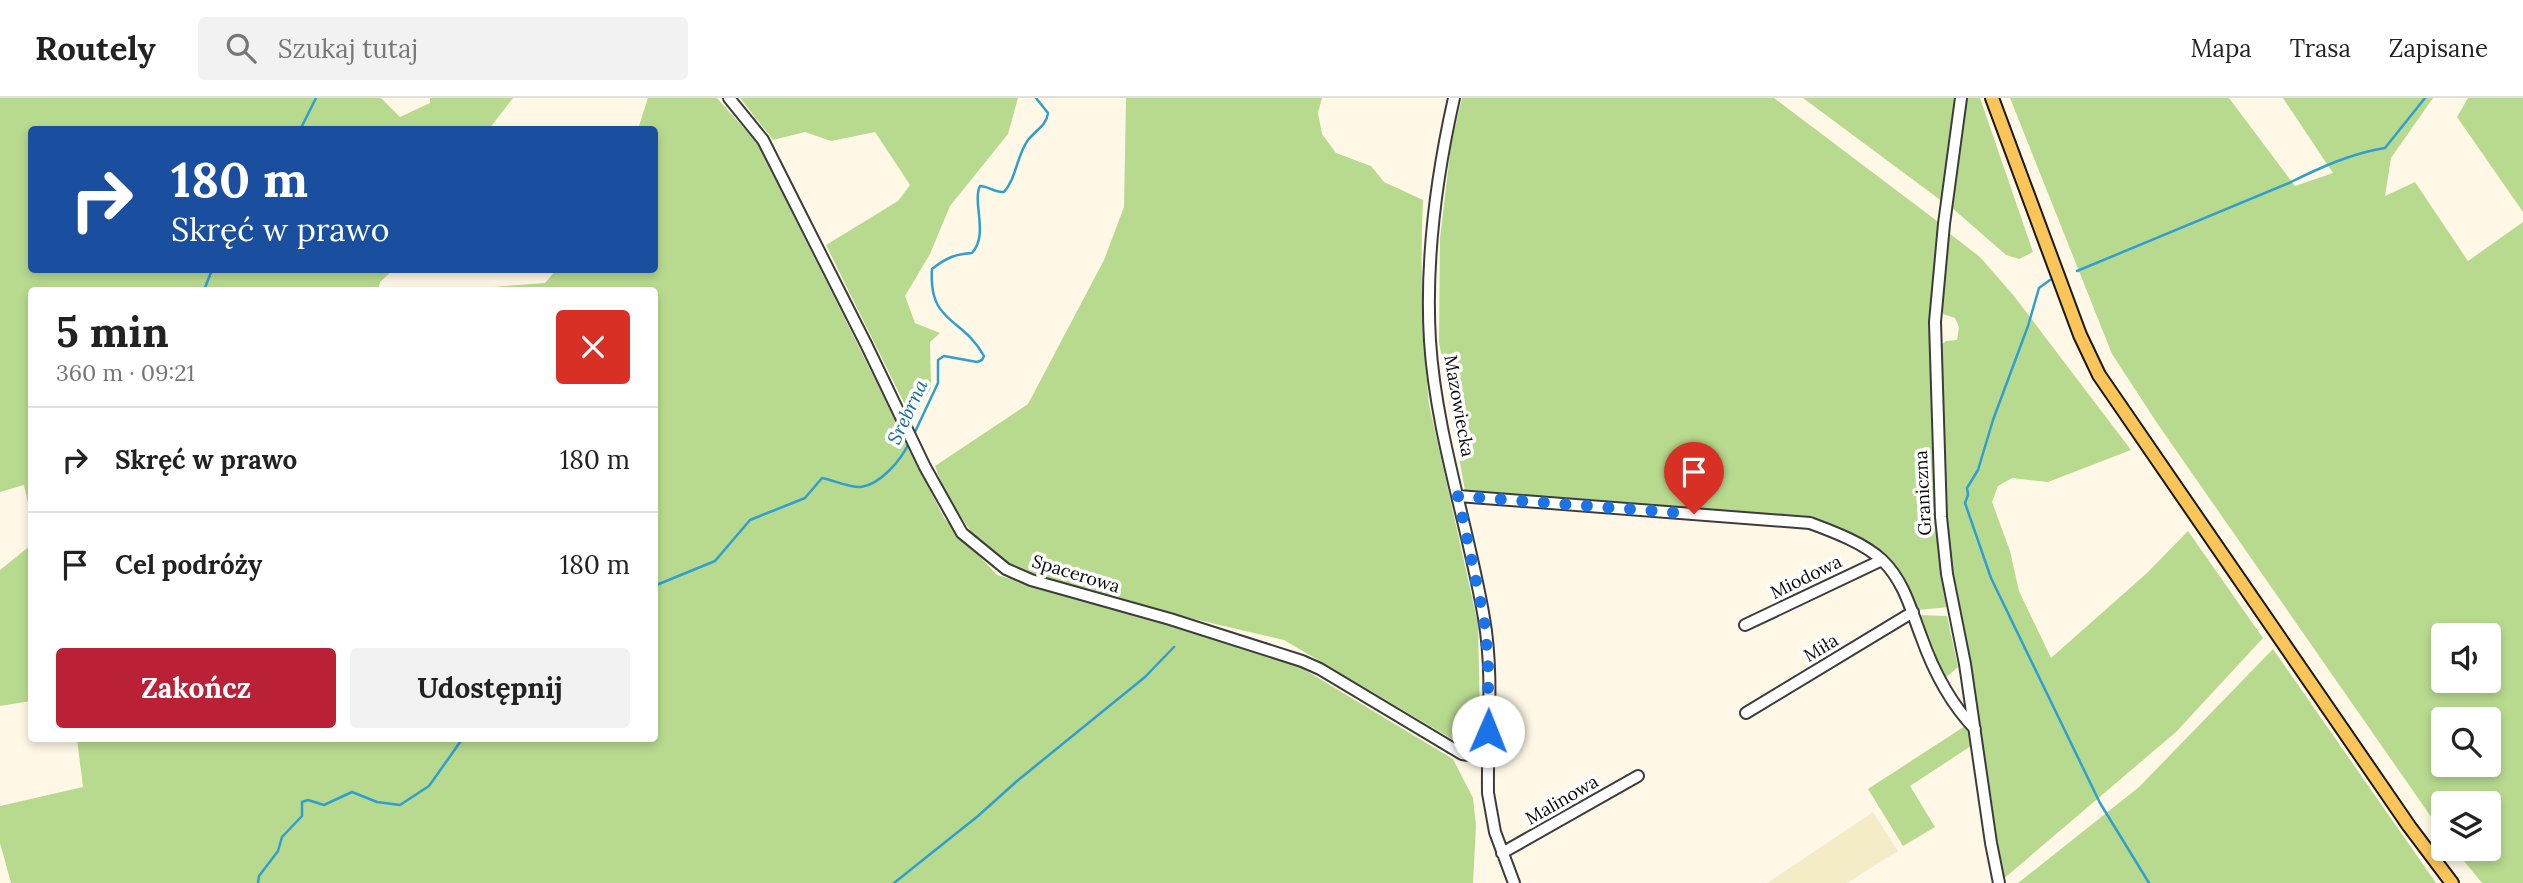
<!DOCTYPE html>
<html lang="pl">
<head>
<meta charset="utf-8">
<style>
  body { margin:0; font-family:Lora,serif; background:#f2f2f2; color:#222; height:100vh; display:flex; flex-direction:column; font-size:26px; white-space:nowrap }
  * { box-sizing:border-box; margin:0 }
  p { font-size:23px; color:#767676 }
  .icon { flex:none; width:38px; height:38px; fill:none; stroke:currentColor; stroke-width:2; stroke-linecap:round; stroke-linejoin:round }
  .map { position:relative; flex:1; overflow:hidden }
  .side { position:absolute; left:28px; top:189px; width:630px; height:455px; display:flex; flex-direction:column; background:#fff; border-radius:7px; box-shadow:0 4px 10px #0003 }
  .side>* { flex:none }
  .guide { position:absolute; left:28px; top:28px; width:630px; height:147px; border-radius:7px; box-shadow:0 4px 10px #0003; background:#1a4fa0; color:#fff; overflow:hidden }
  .tools { position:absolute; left:2431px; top:525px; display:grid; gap:14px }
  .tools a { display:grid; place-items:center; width:70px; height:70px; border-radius:7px; background:#fff; box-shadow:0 4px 10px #0003; font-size:35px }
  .pin { position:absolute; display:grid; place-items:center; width:60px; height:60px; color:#fff; margin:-72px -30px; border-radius:50% 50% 50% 0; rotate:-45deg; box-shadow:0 0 7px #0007 }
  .pin .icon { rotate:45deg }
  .me { position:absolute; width:77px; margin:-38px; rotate:1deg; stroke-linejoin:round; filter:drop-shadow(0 0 5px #0008) }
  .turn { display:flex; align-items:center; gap:24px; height:147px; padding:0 28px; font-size:32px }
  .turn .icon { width:91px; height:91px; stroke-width:2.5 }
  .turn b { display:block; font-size:49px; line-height:60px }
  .round { display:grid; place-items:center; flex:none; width:74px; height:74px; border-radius:7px; background:#f2f2f2 }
  .headline { display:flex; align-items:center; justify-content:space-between; height:119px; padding:0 28px }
  h1 { font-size:42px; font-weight:700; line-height:52px }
  .primary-button { display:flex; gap:14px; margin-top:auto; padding:14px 28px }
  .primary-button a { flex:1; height:80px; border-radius:7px; background:#ba2137; color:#fff; font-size:28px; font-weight:700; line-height:80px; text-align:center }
  .primary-button a+a { background:#f2f2f2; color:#222 }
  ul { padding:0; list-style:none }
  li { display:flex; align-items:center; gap:21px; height:105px; padding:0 28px; border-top:2px solid #e0e0e0 }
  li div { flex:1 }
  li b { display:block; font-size:26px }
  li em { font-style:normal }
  header { display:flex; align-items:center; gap:42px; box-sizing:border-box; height:98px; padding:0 35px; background:#fff; border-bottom:2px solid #e0e0e0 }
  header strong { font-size:33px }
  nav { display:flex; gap:38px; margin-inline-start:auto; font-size:24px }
  .search { width:490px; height:63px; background:#f2f2f2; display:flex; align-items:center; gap:18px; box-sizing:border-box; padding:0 24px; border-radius:7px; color:#767676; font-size:26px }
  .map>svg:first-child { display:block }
  .farmland { fill:#f4ecc7 }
  .forest { fill:#b8da8f; fill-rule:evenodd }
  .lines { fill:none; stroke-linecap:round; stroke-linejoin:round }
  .stream { stroke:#309fcf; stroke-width:2.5 }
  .minor-casing { stroke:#3c3c3c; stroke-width:14 }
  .major-casing { stroke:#1a1a1a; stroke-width:16 }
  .minor { stroke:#fff; stroke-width:10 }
  .major { stroke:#fcc559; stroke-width:12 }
  .route { stroke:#1a73e8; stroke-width:12; stroke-dasharray:0 21.6 }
  .labels { text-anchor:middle; stroke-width:7; stroke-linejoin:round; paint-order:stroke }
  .street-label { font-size:18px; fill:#090909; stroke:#fff }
  .water-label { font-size:19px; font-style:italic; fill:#126d9b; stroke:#fff }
</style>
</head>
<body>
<header>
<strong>Routely</strong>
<div class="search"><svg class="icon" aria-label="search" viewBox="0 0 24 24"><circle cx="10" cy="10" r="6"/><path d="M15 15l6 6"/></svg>Szukaj tutaj</div>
<nav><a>Mapa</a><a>Trasa</a><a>Zapisane</a></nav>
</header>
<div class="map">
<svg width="2523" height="785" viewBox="0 0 2523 785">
  <rect width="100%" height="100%" fill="#fff8e6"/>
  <path class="farmland" d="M1873,714L1898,753L1847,785H1767Z"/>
  <path class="forest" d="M0,0H381L400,19L430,5V0H513L489,31L32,32V172H393L380,184L378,192H32L31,419L24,387L0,394Z
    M648,0H717L758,46L944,420L997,477L1156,523L1300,569L1453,661L1473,700L1476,728L1473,785H11L0,745V708L83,689L77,641L654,640V192H452L545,185L556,172H654V32L638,31Z
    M740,0H1018L1008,36L950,108L930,156L905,198L915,225L940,235L930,244L931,290L912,321L826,147L898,103L910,87L875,34L831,43L805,34L773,42Z
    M1126,0H1322L1318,15L1322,36L1336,55L1371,68L1384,84L1423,102C1420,170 1422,238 1429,306L1478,526L1480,623L1477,642L1473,645L1457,644L1284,542L1194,521L1028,475L998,459L977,443L945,394L935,368L1028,306L1104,162L1124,109Z
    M1462,0H1774L1941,126L1932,257L1950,509L1917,512L1892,469L1836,432L1669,412L1465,393L1439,244L1440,140L1451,47Z
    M1803,0H1957L1943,104Z
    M1965,0H1980L2033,154L2019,161L2006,157L1951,109Z
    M2010,0H2229L2295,88L2333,75L2283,0H2433L2391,60L2385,98L2415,84L2468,163L2523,124V785H2482L2454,751H2488V705H2443V736L2157,325L2112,256ZM2443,537H2488V583H2443ZM2443,621H2488V667H2443Z
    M2468,0H2523V114L2457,19Z
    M1949,135L1980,159L2014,198L2131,352L2048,384L2012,380L1998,388L1992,404L2010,453L2019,493L2051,560L2147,475L2188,433L2263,540L2176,634L2001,783L1948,450L1943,388L1940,248L1946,243L1957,242L1959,229L1955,220L1943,216V167Z
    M31,447V603L0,608V472Z
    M1918,517L1947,518L1958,569L1944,581L1934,565Z
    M2273,551L2436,785H2018L2139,689Z
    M1965,628L1974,646L1910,688L1935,729L1903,748L1868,691Z"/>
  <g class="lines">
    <path class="stream" d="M300,32L316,0
      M2077,173L2289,85C2319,70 2352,55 2385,50L2425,0
      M2050,182L2039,190L2028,228L1993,322L1978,372L1967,390L1968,397L1965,405L1991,480L2100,705L2149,785
      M204,192L212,172
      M914,336L938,285V262L944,258L977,264L982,262L984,258C963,219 928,226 932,171C946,160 955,156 972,155C989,137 972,104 980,88C988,88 995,95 1004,94C1017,79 1016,59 1028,42C1035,33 1047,27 1048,15L1036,0
      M654,488L715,463L750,422L805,400L822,380C833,382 850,390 861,389C881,386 901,362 909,345
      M258,785L259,778L278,753L282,739L302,718V704L308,702L324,707L352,694L377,704L400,707L429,688L463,640
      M894,785L978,718L1017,683L1145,579L1174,549"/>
    <g class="minor-casing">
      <path id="minor" d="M729,0L763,42L866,246L925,369L962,435L1006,471L1031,482L1170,521L1302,563L1320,571L1462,656L1488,660
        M1454,0C1436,80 1425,160 1430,243C1436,336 1468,427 1484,520C1494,577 1487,637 1488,695L1495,734L1514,785
        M1961,0L1944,126L1935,224L1941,419L1947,476L1965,566L1991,745L1999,785
        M1458,398L1810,425C1834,434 1864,445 1882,462C1904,483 1911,512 1921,538C1933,572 1950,605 1975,631
        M1745,527L1882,462
        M1746,615L1913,514
        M1502,755L1638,678"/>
    </g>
    <g class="major-casing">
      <path id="major" d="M1992,0L2080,237L2099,277L2409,728L2452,785"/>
    </g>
    <use href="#minor" class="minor"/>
    <use href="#major" class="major"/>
  </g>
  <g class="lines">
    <path class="route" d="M1488,633V562L1484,521L1458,398L1694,416"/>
  </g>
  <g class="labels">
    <g class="street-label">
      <text transform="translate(1459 308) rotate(80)" y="6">Mazowiecka</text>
      <text transform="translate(1923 395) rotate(-93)" y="6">Graniczna</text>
      <text transform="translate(1076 476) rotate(17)" y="6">Spacerowa</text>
      <text transform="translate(1806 479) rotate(-26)" y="6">Miodowa</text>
      <text transform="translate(1821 550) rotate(-31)" y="6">Miła</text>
      <text transform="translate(1562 702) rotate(-30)" y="6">Malinowa</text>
    </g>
    <g class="water-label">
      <text transform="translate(907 314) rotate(-65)" y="7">Srebrna</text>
    </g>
  </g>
</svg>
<div class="tools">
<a><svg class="icon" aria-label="sound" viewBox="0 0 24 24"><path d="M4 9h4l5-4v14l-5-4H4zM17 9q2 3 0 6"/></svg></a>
<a><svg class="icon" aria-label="search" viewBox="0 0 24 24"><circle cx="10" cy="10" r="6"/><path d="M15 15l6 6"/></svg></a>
<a><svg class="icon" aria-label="layers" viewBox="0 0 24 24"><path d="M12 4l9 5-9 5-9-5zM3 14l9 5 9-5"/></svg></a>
</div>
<div class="pin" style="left:1694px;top:416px;background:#d93025"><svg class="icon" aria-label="arrive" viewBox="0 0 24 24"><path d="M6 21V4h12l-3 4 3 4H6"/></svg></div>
<svg class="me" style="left:1488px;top:633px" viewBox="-20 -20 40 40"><circle r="19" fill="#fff"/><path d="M0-13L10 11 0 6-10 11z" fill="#1a73e8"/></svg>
<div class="guide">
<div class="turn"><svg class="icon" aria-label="right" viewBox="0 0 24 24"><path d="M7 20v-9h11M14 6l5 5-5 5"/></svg><div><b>180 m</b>Skręć w prawo</div></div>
</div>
<section class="side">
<div class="headline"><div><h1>5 min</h1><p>360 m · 09:21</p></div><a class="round" style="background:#d93025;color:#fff"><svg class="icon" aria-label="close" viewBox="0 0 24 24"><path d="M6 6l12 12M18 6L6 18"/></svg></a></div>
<ul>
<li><svg class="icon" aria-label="right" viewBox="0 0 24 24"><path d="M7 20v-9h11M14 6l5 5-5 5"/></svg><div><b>Skręć w prawo</b></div><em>180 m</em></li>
<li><svg class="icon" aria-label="arrive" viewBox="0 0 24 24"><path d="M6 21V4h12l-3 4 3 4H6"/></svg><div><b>Cel podróży</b></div><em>180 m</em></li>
</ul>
<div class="primary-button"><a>Zakończ</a><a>Udostępnij</a></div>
</section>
</div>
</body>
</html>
